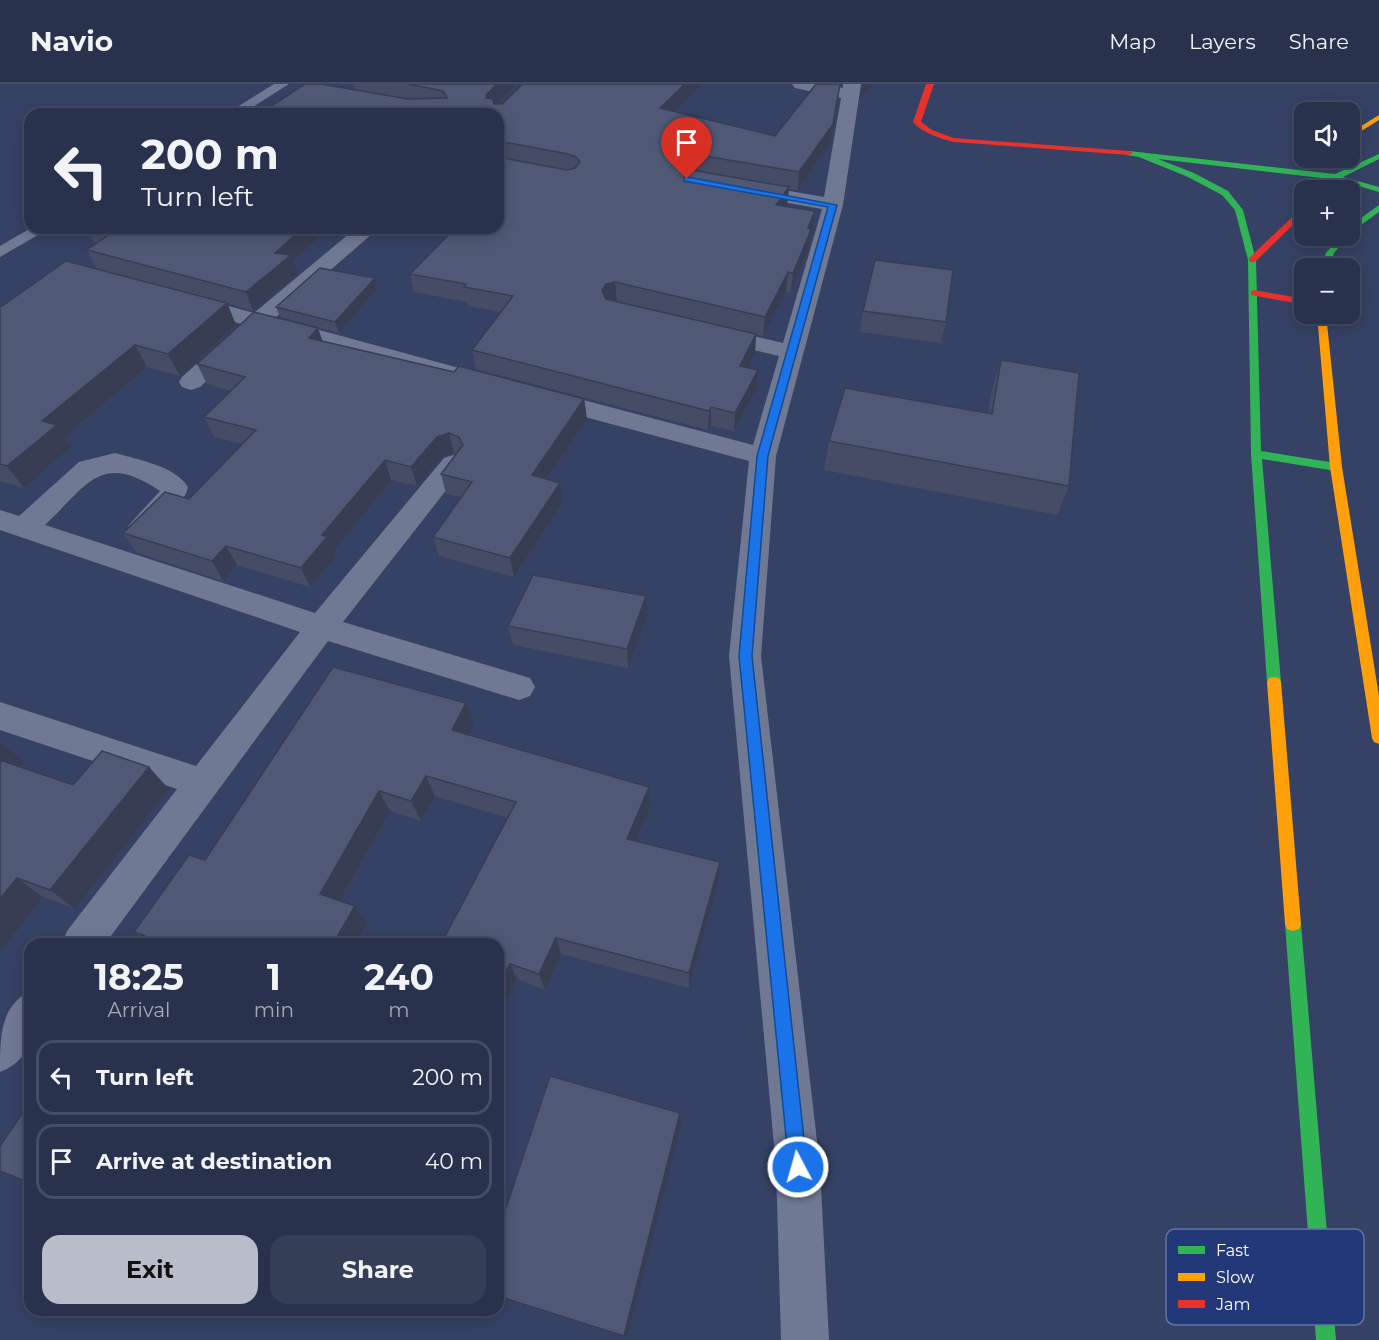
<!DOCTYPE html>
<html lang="en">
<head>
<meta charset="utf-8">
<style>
  body { margin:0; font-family:Montserrat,sans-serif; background:#343e56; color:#f1f3f6; height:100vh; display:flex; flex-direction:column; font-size:22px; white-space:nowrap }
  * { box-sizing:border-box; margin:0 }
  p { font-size:20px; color:#a5aab5 }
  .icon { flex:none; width:33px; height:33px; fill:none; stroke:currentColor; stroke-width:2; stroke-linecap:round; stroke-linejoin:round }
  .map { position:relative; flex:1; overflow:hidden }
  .side { position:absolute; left:24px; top:854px; width:480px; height:378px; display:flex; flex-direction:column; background:#28324c; border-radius:18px; box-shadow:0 3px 15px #0003,0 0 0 2px #444d64 }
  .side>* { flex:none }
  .hud { position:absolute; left:24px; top:24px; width:480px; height:126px; border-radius:18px; box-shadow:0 3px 15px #0003,0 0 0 2px #444d64; background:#28324c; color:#f1f3f6; overflow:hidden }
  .fabs { position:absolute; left:1294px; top:18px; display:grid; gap:12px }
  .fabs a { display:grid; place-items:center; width:66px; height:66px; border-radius:12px; background:#28324c; box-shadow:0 3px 15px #0003,0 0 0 2px #444d64; font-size:30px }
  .pin { position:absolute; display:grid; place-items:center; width:51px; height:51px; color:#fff; margin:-62px -26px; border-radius:50% 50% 50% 0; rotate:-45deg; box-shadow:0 0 6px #0007 }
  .pin .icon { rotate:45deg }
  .me { position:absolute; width:66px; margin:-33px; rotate:354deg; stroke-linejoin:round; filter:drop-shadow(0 0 4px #0008) }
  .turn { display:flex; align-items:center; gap:21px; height:126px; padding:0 18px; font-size:27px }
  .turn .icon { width:78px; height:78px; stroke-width:2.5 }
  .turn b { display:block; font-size:42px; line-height:51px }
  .eta { display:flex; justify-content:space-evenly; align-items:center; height:102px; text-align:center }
  .eta b { font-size:36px; font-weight:700; line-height:42px }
  .cta { display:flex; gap:12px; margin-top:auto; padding:12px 18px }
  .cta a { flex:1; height:69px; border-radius:18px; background:#b9bdc9; color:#111; font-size:24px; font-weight:700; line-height:69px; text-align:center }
  .cta a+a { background:#343e56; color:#f1f3f6 }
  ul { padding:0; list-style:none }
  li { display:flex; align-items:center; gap:18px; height:75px; margin:0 12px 9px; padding:0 6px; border:3px solid #444d64; border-radius:18px }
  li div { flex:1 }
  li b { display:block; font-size:22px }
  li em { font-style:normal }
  header { display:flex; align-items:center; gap:36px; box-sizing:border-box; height:84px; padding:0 30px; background:#28324c; border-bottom:2px solid #444d64 }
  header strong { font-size:28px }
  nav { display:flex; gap:33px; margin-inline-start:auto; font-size:21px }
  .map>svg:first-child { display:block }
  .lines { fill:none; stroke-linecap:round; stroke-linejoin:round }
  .lane { fill:#707994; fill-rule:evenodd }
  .street { fill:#707994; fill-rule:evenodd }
  .fast { fill:#30b455; fill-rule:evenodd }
  .slow { fill:#ff9f0a; fill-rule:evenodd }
  .jam { fill:#e5322d; fill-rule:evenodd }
  .wall { fill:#444d65 }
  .shaded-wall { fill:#373e53 }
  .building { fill:#4f5976; stroke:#373e53; stroke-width:1.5 }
  .route { fill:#1a73e8; stroke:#114b97; stroke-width:1.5 }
  .key { fill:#223879; stroke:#6474a1; stroke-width:1.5 }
  .key-label { font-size:16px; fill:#fff }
</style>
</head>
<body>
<header>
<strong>Navio</strong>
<nav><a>Map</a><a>Layers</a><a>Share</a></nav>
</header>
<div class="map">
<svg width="1379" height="1256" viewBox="0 0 1379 1256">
  <rect width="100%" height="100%" fill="#364265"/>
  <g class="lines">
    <path class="lane" d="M274,0H289L242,30H226Z
      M31,144H50L0,173V162Z"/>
    <path class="street" d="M792,0H824L843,4V0H861L843,121L776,372L761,572L820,1083L829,1256H781L776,1083L729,572L749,377L533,319L529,313L533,307L542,305L753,361L779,272L704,254L700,249L704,244L712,242L783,259L822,125L743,111L736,109L733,105L736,101L743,99L824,113L841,14L795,4Z
      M356,144H379L275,234L463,285L466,290L463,295L454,298L262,245L200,303L191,306L182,303L179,298L182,293L241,240L180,223L177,218L180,213L188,211L254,229Z
      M115,369C138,376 174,381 188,403C186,416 163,443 151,449C144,453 139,451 132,449L128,442L160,407C100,367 88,401 45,441L315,529L444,374L453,371L462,374L466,380L462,386L343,538L530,594L535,603L530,612L519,616L328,557L105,860H62L67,847L177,705L0,646V618L196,682L300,548L0,446V426L19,432L79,378Z
      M30,907C30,942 39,972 0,988C0,952 0,923 30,907Z"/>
    <path class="fast" d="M1129,67L1335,90L1379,70V75L1343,93L1379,103V108L1338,96L1331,103H1325L1324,101L1330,95L1158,75L1194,89L1228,107L1243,126L1256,176L1261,367L1336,379L1342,383L1336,387L1262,375L1281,598L1279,602H1269L1267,598L1251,370L1248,176L1235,126L1222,111L1188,93L1139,73L1126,71V67Z
      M1379,121V128L1350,149V142Z
      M1340,152H1348L1334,169L1329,184H1321L1326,169Z
      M1293,833L1299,835L1301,840L1336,1256H1316L1285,840L1287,835Z"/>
    <path class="slow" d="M1379,31V36L1350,54V49Z
      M1317,230H1326L1342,383L1379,612V660L1374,658L1372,654L1330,383Z
      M1274,593L1279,594L1281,598L1301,840L1299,845L1293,847L1287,845L1285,840L1267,598L1269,594Z"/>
    <path class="jam" d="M926,0H934L921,38L932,46L954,54L1129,67L1133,69L1129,71L954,58C939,54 924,50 913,38Z
      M1305,121V129L1255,178H1249V174Z
      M1254,206L1305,215V221L1251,211V207Z"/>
  </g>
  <path class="wall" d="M354,0H517L497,20H502L523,0H703L674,27L775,52L816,0H842L840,1L831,58L798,106L789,105L787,121L786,123L815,127L813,145L810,154L807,169L791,208L786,207L763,252L756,250L755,269L747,283L757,304L734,347L711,342L708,346L476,285L472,266L501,228L468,222L467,218L414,208L410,190L498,144V30L356,6Z
    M86,144H329L293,177L298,190L253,227L227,219L236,241L180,292L147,283L64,353L71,363L24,404L0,397V222H2L97,185L87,166L97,159L94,158Z
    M375,194L378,204L339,249L280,233L276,223Z
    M863,227L946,238L941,259L860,248Z
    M322,257L454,288L584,315L587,335L546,395L563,418L514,493L439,472L433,453L461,413L446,410L441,390L456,370L454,369L442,373L417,402L391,396L334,467L336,472L310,503L237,481L223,497L136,468L123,449L189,415L243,360L214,353L204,333L231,307L207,300L197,280Z
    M1001,276L1069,402L1057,431L824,386L829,357L988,330L992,305Z
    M647,531L628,584L513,561L508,542Z
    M474,641L468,651L649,703L650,723L636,758L719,796L689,904L561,870L545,906L517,895L498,934L508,734L435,712L421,737L390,727L340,817L355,822L367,839L356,860H140L143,855L134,848L205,776Z
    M0,657L24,678L20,683L73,701L169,705L75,825L43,813L0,868Z"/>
  <path class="shaded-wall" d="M497,0H517L488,28L486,11Z
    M685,0H703L660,41V24Z
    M840,0L831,58L798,106L799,88Z
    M863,0H872L861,15Z
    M687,69V87L679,89L675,77L679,71Z
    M789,103L787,121L774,139L776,121Z
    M815,127L813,145L810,154L807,169L791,208L793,189L808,144Z
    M303,144H329L293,177L298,190L253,227L246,208L275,169Z
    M788,188L786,207L763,252L765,233Z
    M375,194L378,204L339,249L335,238Z
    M615,198L617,217L607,219L602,206L606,200Z
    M227,219L236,241L180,292L168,270Z
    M318,244L325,264L309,254Z
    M756,250L755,269L739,300L740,282Z
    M135,261L147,283L64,353L71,363L24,404L7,382L42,337Z
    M758,286L757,304L734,347L735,329Z
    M584,315L587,335L535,411L532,391Z
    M711,323V342L708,346L709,327Z
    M449,349L454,369L442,373L417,402L411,383L437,353Z
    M385,376L391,396L334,467L336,472L310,503L301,484L322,451Z
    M560,399L563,418L514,493L510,474Z
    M226,462L237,481L223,497L212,477Z
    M646,512L647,531L628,584L627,565Z
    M466,619L474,641L459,667L452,646Z
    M0,657L24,678L11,693L0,683Z
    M149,683L169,705L75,825L50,806Z
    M426,692L435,712L421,737L411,717Z
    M649,703L650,723L629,774L627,755Z
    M379,707L390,727L334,827L320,810Z
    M720,778L719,796L689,904V889Z
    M17,794L43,813L0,868V815Z
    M355,822L367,839L356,860H333Z
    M556,854L561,870L545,906L539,890Z
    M510,880L517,895L498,934V903Z
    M680,1029L681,1042L627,1253L624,1252Z"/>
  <path class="building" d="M305,0H321L408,15L447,14L443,7L408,0H497L486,11V14L493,15L494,20H502L523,0H685L660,24L775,52L816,0H840L833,40L799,88L687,69L679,71L675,77L678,82L686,85L789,103L776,121L815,127L808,144L811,145L809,151L793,189L788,188L765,233L615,198L606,200L602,206L606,215L756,250L740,282L758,286L735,329L711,323L709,327L472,266L513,212L464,203L466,200L410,190L455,144H498V73L567,86L575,84L580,78L576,73L568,70L498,57V30H259Z
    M101,144H303L275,169L291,171L246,208L87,166L114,147Z
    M875,176L953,186L946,238L863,227Z
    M66,177L227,219L168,270L135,261L42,337L57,341L7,382L0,380V222H2Z
    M320,184L375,194L335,238L276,223Z
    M254,228L318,244L309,254L454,288L459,282L584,315L532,391L560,399L510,474L433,453L472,398L441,390L463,361L459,353L449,349L437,353L411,383L385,376L322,451L327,453L301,484L226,462L212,477L123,449L165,408L189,415L256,346L204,333L245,293L197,280Z
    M1001,276L1079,289L1069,402L829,357L845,304L992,330Z
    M533,491L646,512L627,565L508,542Z
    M333,583L466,619L452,646L649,703L627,755L720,778L689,889L556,854L539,890L510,880L498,903V860H441L516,718L426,692L411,717L379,707L320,810L355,822L333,860H140L145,852L134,848L189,771L205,776Z
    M102,667L149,683L50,806L17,794L0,815V676L73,701Z
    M550,992L680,1029L624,1252L498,1212V1148Z
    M30,1018V1099L0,1087V1062Z"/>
  <path class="route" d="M687,93L837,121L768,372L752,572L807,1083L804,1089L798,1092L791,1089L789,1083L739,572L757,372L828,123L684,97V93Z"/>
  <rect x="1166" y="1145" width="198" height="96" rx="9" class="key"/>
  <rect x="1178" y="1162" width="27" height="8" fill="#30b455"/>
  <rect x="1178" y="1189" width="27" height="8" fill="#ff9f0a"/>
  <rect x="1178" y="1216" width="27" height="8" fill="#e5322d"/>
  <g class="key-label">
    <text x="1216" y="1172">Fast</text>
    <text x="1216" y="1199">Slow</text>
    <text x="1216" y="1226">Jam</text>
  </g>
</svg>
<div class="fabs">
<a><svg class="icon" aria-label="sound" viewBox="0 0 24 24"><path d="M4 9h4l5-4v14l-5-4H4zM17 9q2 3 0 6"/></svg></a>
<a>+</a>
<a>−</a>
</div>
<div class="pin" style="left:687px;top:95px;background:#d93025"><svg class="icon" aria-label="arrive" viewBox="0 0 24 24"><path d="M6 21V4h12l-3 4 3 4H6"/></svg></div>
<svg class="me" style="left:798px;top:1083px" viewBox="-20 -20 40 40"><circle r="17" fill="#1a73e8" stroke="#fff" stroke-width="3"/><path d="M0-11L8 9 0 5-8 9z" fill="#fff"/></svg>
<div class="hud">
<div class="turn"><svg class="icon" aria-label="left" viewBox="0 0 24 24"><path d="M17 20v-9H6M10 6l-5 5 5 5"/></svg><div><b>200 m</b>Turn left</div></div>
</div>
<section class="side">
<div class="eta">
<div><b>18:25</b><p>Arrival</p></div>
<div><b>1</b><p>min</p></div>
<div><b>240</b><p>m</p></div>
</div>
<ul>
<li><svg class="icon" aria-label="left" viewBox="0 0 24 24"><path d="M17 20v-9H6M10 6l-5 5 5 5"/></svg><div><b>Turn left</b></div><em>200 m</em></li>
<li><svg class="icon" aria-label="arrive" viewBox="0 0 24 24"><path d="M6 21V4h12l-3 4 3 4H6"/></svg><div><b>Arrive at destination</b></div><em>40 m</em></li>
</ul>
<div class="cta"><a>Exit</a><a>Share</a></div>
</section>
</div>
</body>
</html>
